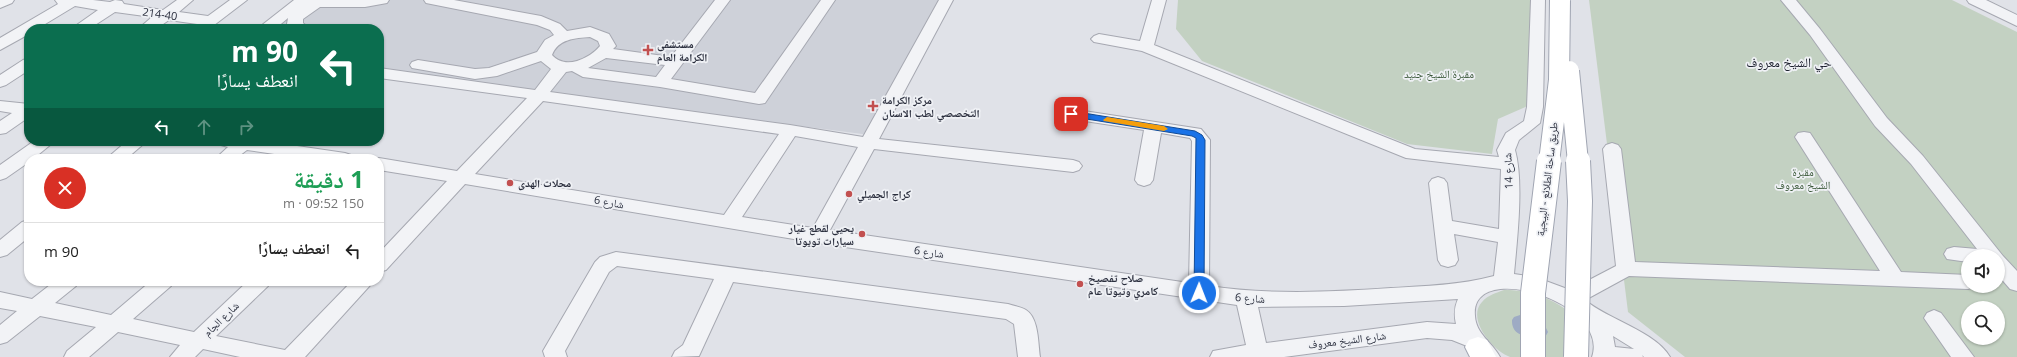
<!DOCTYPE html>
<html lang="ar">
<head>
<meta charset="utf-8">
<style>
  body { margin:0; font-family:"Open Sans","Noto Naskh Arabic",sans-serif; background:#f2f2f2; color:#222; direction:rtl; height:100vh; display:flex; flex-direction:column; font-size:15px; white-space:nowrap }
  * { box-sizing:border-box; margin:0 }
  p { font-size:13px; color:#767676 }
  .icon { flex:none; width:22px; height:22px; fill:none; stroke:currentColor; stroke-width:2; stroke-linecap:round; stroke-linejoin:round }
  .map { position:relative; flex:1; overflow:hidden; direction:ltr }
  .panel { position:absolute; left:24px; top:154px; width:360px; height:132px; display:flex; flex-direction:column; background:#fff; border-radius:16px; box-shadow:0 1px 3px #0004; direction:rtl }
  .panel>* { flex:none }
  .top-card { position:absolute; left:24px; top:24px; width:360px; height:122px; border-radius:16px; box-shadow:0 1px 3px #0004; direction:rtl; background:#0b6e4f; color:#fff; overflow:hidden }
  .fabs { position:absolute; left:1961px; top:249px; display:grid; gap:8px }
  .fabs a { display:grid; place-items:center; width:44px; height:44px; border-radius:50%; background:#fff; box-shadow:0 1px 3px #0004; font-size:20px }
  .pin { position:absolute; display:grid; place-items:center; width:34px; height:34px; color:#fff; margin:-17px; border-radius:8px; box-shadow:0 2px 6px #0006 }
  .me { position:absolute; width:44px; margin:-22px; rotate:1deg; stroke-linejoin:round; filter:drop-shadow(0 0 3px #0008) }
  .turn { display:flex; align-items:center; gap:14px; height:84px; padding:0 20px; font-size:18px }
  .turn .icon { width:52px; height:52px; stroke-width:2.5 }
  .turn b { display:block; font-size:28px; line-height:34px }
  .lanes { display:flex; align-items:center; height:38px; padding:0 20px; background:#0003; justify-content:center; gap:20px; direction:ltr }
  .lanes .off { opacity:.35 }
  .round { display:grid; place-items:center; flex:none; width:42px; height:42px; border-radius:21px; background:#f2f2f2 }
  .head { display:flex; align-items:center; justify-content:space-between; height:68px; padding:0 20px }
  h1 { font-size:24px; font-weight:700; line-height:30px; color:#1e9e55 }
  ul { padding:0; list-style:none }
  li { display:flex; align-items:center; gap:12px; height:56px; padding:0 20px; border-top:1px solid #e0e0e0 }
  li div { flex:1 }
  li b { display:block; font-size:15px }
  li em { font-style:normal }
  .map>svg:first-child { display:block }
  .built { fill:#ced1d9 }
  .green { fill:#c3d1c2; fill-rule:evenodd }
  .water { fill:#9eabc4 }
  .lines { fill:none; stroke-linecap:round; stroke-linejoin:round }
  .minor-casing { stroke:#a6a8b1; stroke-width:2 }
  .major-casing { stroke:#a0a5b2; stroke-width:2 }
  .minor { fill:#f2f3f6; fill-rule:evenodd }
  .major { fill:#fff; fill-rule:evenodd }
  .major-bridge-far1-casing { stroke:#a0a5b2; stroke-width:22; stroke-linecap:butt }
  .major-bridge-casing { stroke:#a0a5b2; stroke-width:26; stroke-linecap:butt }
  .major-bridge-far1 { stroke:#fff; stroke-width:20 }
  .major-bridge { stroke:#fff; stroke-width:24 }
  .route { fill:#1a73e8; stroke:#114b97 }
  .slow { fill:#f59e0b }
  .poi-dot { fill:#c25050; stroke:#eff1f5; stroke-width:1.5 }
  .labels { text-anchor:middle; stroke-width:3.5; stroke-linejoin:round; paint-order:stroke }
  .street-label { font-size:11px; fill:#2a2e3d; stroke:#eff1f5 }
  .poi-label { font-size:11px; font-weight:bold; fill:#2a2e3d; stroke:#eff1f5; text-anchor:start }
  .park-label { font-size:11px; fill:#3a5839; stroke:#eff1f5 }
  .quarter-label { font-size:13px; fill:#1c202e; stroke:#eff1f5 }
</style>
</head>
<body>
<div class="map">
<svg width="2017" height="357" viewBox="0 0 2017 357">
  <rect width="100%" height="100%" fill="#e0e2e8"/>
  <path class="built" d="M307,0H943L870,135L379,71V29H267Z"/>
  <path class="green" d="M1178,0H1538L1539,101L1498,119L1492,154L1407,144L1202,61L1176,29Z
    M1589,0H1952L2017,32V357H1685L1628,312ZM1968,256H1998V286H1968ZM1968,308H1998V338H1968Z
    M1504,290C1530,290 1549,297 1571,313L1577,357C1561,357 1545,357 1529,357C1523,357 1515,357 1510,357C1493,351 1466,319 1482,302C1488,295 1496,293 1504,290Z"/>
  <path class="water" d="M1523,314L1544,324L1548,332L1544,339C1531,337 1511,338 1512,320L1514,317Z"/>
  <g class="lines">
    <g class="minor-casing">
      <path id="minor" d="M0,0H14L12,3L0,8Z
        M55,0H93L110,2L115,0L122,1L124,4L163,10L177,0H193L179,12L208,16L230,0H247L209,29H194L197,24L169,20L156,29H138L152,17L115,12L89,29H71L98,10L75,6L37,29H29V34L0,50V38L58,4Z
        M294,0H389L387,3L365,7H320L303,19V23L309,29H292L287,24L288,18L275,29H257Z
        M424,0H454L541,16L560,24L567,31L590,27L609,34L616,46L613,49L671,57L715,0H730L671,79L755,93L821,0H835L765,103L759,104L660,87L583,77L572,71L566,72L550,92L790,125L863,137L939,0H953L879,139L1073,160L1079,162L1082,166L1079,170L1073,172L874,149L830,230L1189,283L1192,141L1190,138L1161,133L1153,180L1150,184L1144,186L1138,184L1135,180L1144,130L1065,118L1063,114L1065,110L1071,109L1201,129L1210,140L1209,286C1269,295 1331,292 1391,288C1426,286 1460,285 1494,276L1498,242L1454,234L1458,260L1455,265L1448,267L1441,265L1438,260L1429,183L1432,179L1438,177L1444,179L1447,183L1452,221L1499,229L1501,169L1406,158L1142,51L1094,42L1091,39L1094,36L1099,34L1140,41L1152,0H1166L1154,45L1415,149L1499,157L1497,150L1506,133L1524,121L1527,107L1531,0H1545L1543,107L1540,123L1519,140L1515,150C1524,182 1517,240 1514,274L1535,277L1570,290L1616,266L1603,149L1606,145L1612,143L1618,145L1621,149L1635,262L1880,271L1795,137L1798,133L1804,132L1810,133L1901,272L1968,275V286H1976L1968,289L1629,276L1585,300C1607,319 1656,332 1670,357H1644L1642,355L1643,357H1592C1611,302 1469,258 1475,316C1476,334 1492,342 1500,357H1476L1467,346L1452,340L1427,338L1284,357H1210L1213,351L1246,345L1237,305L818,243L465,184L386,270L379,272V253L447,181L379,170V159H376L379,158L457,171L527,98L379,78V68L535,90L551,69L541,61L497,76L475,79L412,68L410,65L412,62L418,60L475,69L489,68L537,52L545,40L554,35L550,30L537,25L431,4L426,3ZM590,37L598,41L600,46C589,59 565,70 552,55C558,39 575,38 590,37ZM606,58L665,65L656,77L588,68ZM543,101L779,134L724,215L475,174ZM795,136L858,147L813,228L742,217ZM1458,299C1454,308 1454,315 1456,324L1427,322L1266,343L1258,307L1344,306ZM1613,336L1634,349L1615,347Z
        M1781,0H1796L1820,29L1887,118L1923,156L2003,256L2017,271V291L2010,289L1998,275V256H1968V262L1947,259L1944,254L1947,249L1954,247L1977,249L1911,164L1875,126L1810,35Z
        M1967,0H1986L2017,15V26L1969,3Z
        M29,58V70L6,85L0,87V75L23,60Z
        M0,101L29,104V117L6,133L0,134V121L12,113L0,111Z
        M34,141H55L33,159H29V162L6,178L0,180V165Z
        M127,141H147L126,159H106Z
        M218,141H263L345,153L351,155L354,159H308L247,150L235,159H215L228,147L221,145Z
        M29,220V237L7,255L0,257V240L22,222Z
        M616,252L1008,304C1014,306 1021,307 1026,310C1039,318 1038,344 1040,357H1018L1014,324L1006,319L733,282L699,356L672,357L675,351L683,345L714,279L617,266L609,272L565,351L567,357H545L543,351L595,262L600,257Z
        M55,281H79L76,286L55,303L111,315L151,281H174L171,286L133,319L194,332L248,281H271L268,286L216,336L285,350L352,281H374L305,357H240L203,349L195,357H170L180,345L118,332L89,357H64L67,351L96,327L40,316L7,342L0,344V325L17,311L0,308V292L32,299Z
        M1934,310L1941,313L1974,357H1951L1924,318L1927,313Z"/>
    </g>
    <g class="major-casing">
      <path id="major" d="M1478,337L1487,340L1496,357H1470L1465,347L1469,340Z"/>
    </g>
    <use href="#minor" class="minor"/>
    <use href="#major" class="major"/>
    <g class="major-bridge-far1-casing">
      <path id="major-bridge-far1" d="M1569,71L1578,162
        M1549,162L1559,80L1560,0"/>
    </g>
    <g class="major-bridge-casing">
      <path id="major-bridge" d="M1533,357V293L1549,161
        M1576,357L1580,201L1578,161"/>
    </g>
    <use href="#major-bridge-far1" class="major-bridge-far1"/>
    <use href="#major-bridge" class="major-bridge"/>
  </g>
  <path class="route" d="M1071,111L1195,131L1202,135L1205,140L1204,293L1203,295H1195L1194,293L1196,138L1192,136L1068,116L1066,114Z"/>
  <path class="slow" d="M1107,117L1164,126L1168,129L1164,131L1104,121L1103,120Z"/>
  <g class="poi-dot">
    <path d="M646 44h4v4h4v4h-4v4h-4v-4h-4v-4h4z"/>
    <path d="M871 100h4v4h4v4h-4v4h-4v-4h-4v-4h4z"/>
    <circle cx="510" cy="183" r="4"/>
    <circle cx="849" cy="194" r="4"/>
    <circle cx="862" cy="234" r="4"/>
    <circle cx="1080" cy="284" r="4"/>
  </g>
  <g class="labels">
    <g class="street-label">
      <text transform="translate(160 14) rotate(8)" y="4">214-40</text>
      <text transform="translate(1508 171) rotate(-92)" y="4">شارع 14</text>
      <text transform="translate(1547 179) rotate(-83)" y="4">طريق ساحة الطلائع - البيجية</text>
      <text transform="translate(609 202) rotate(10)" y="4">شارع 6</text>
      <text transform="translate(929 252) rotate(8)" y="4">شارع 6</text>
      <text transform="translate(1250 298) rotate(4)" y="4">شارع 6</text>
      <text transform="translate(221 319) rotate(-44)" y="4">شارع الجام</text>
      <text transform="translate(1347 340) rotate(-7)" y="4">شارع الشيخ معروف</text>
    </g>
    <g class="poi-label">
      <text x="657" y="48">مستشفى<tspan x="657" dy="13">الكرامة العام</tspan></text>
      <text x="882" y="104">مركز الكرامة<tspan x="882" dy="13">التخصصي لطب الاسنان</tspan></text>
      <text x="518" y="187">محلات الهدى</text>
      <text x="857" y="198">كراج الجميلي</text>
      <text x="854" y="232" text-anchor="end">يحيى لقطع غيار<tspan x="854" dy="13">سيارات تويوتا</tspan></text>
      <text x="1088" y="282">صلاح تفصيخ<tspan x="1088" dy="13">كامري وتيوتا عام</tspan></text>
    </g>
    <g class="park-label">
      <text x="1439" y="78">مقبرة الشيخ جنيد</text>
      <text x="1803" y="176">مقبرة<tspan x="1803" dy="13">الشيخ معروف</tspan></text>
    </g>
    <g class="quarter-label">
      <text x="1789" y="67">حي الشيخ معروف</text>
    </g>
  </g>
</svg>
<div class="fabs">
<a><svg class="icon" aria-label="sound" viewBox="0 0 24 24"><path d="M4 9h4l5-4v14l-5-4H4zM17 9q2 3 0 6"/></svg></a>
<a><svg class="icon" aria-label="search" viewBox="0 0 24 24"><circle cx="10" cy="10" r="6"/><path d="M15 15l6 6"/></svg></a>
</div>
<div class="pin" style="left:1071px;top:114px;background:#d93025"><svg class="icon" aria-label="arrive" viewBox="0 0 24 24"><path d="M6 21V4h12l-3 4 3 4H6"/></svg></div>
<svg class="me" style="left:1199px;top:293px" viewBox="-20 -20 40 40"><circle r="17" fill="#1a73e8" stroke="#fff" stroke-width="3"/><path d="M0-11L8 9 0 5-8 9z" fill="#fff"/></svg>
<div class="top-card">
<div class="turn"><svg class="icon" aria-label="left" viewBox="0 0 24 24"><path d="M17 20v-9H6M10 6l-5 5 5 5"/></svg><div><b>90 m</b>انعطف يسارًا</div></div>
<div class="lanes"><svg class="icon" aria-label="left" viewBox="0 0 24 24"><path d="M17 20v-9H6M10 6l-5 5 5 5"/></svg><svg class="icon off" aria-label="ahead" viewBox="0 0 24 24"><path d="M12 20V5M6 11l6-6 6 6"/></svg><svg class="icon off" aria-label="right" viewBox="0 0 24 24"><path d="M7 20v-9h11M14 6l5 5-5 5"/></svg></div>
</div>
<section class="panel">
<div class="head"><div><h1>1 دقيقة</h1><p>150 m · 09:52</p></div><a class="round" style="background:#d93025;color:#fff"><svg class="icon" aria-label="close" viewBox="0 0 24 24"><path d="M6 6l12 12M18 6L6 18"/></svg></a></div>
<ul>
<li><svg class="icon" aria-label="left" viewBox="0 0 24 24"><path d="M17 20v-9H6M10 6l-5 5 5 5"/></svg><div><b>انعطف يسارًا</b></div><em>90 m</em></li>
</ul>
</section>
</div>
</body>
</html>
